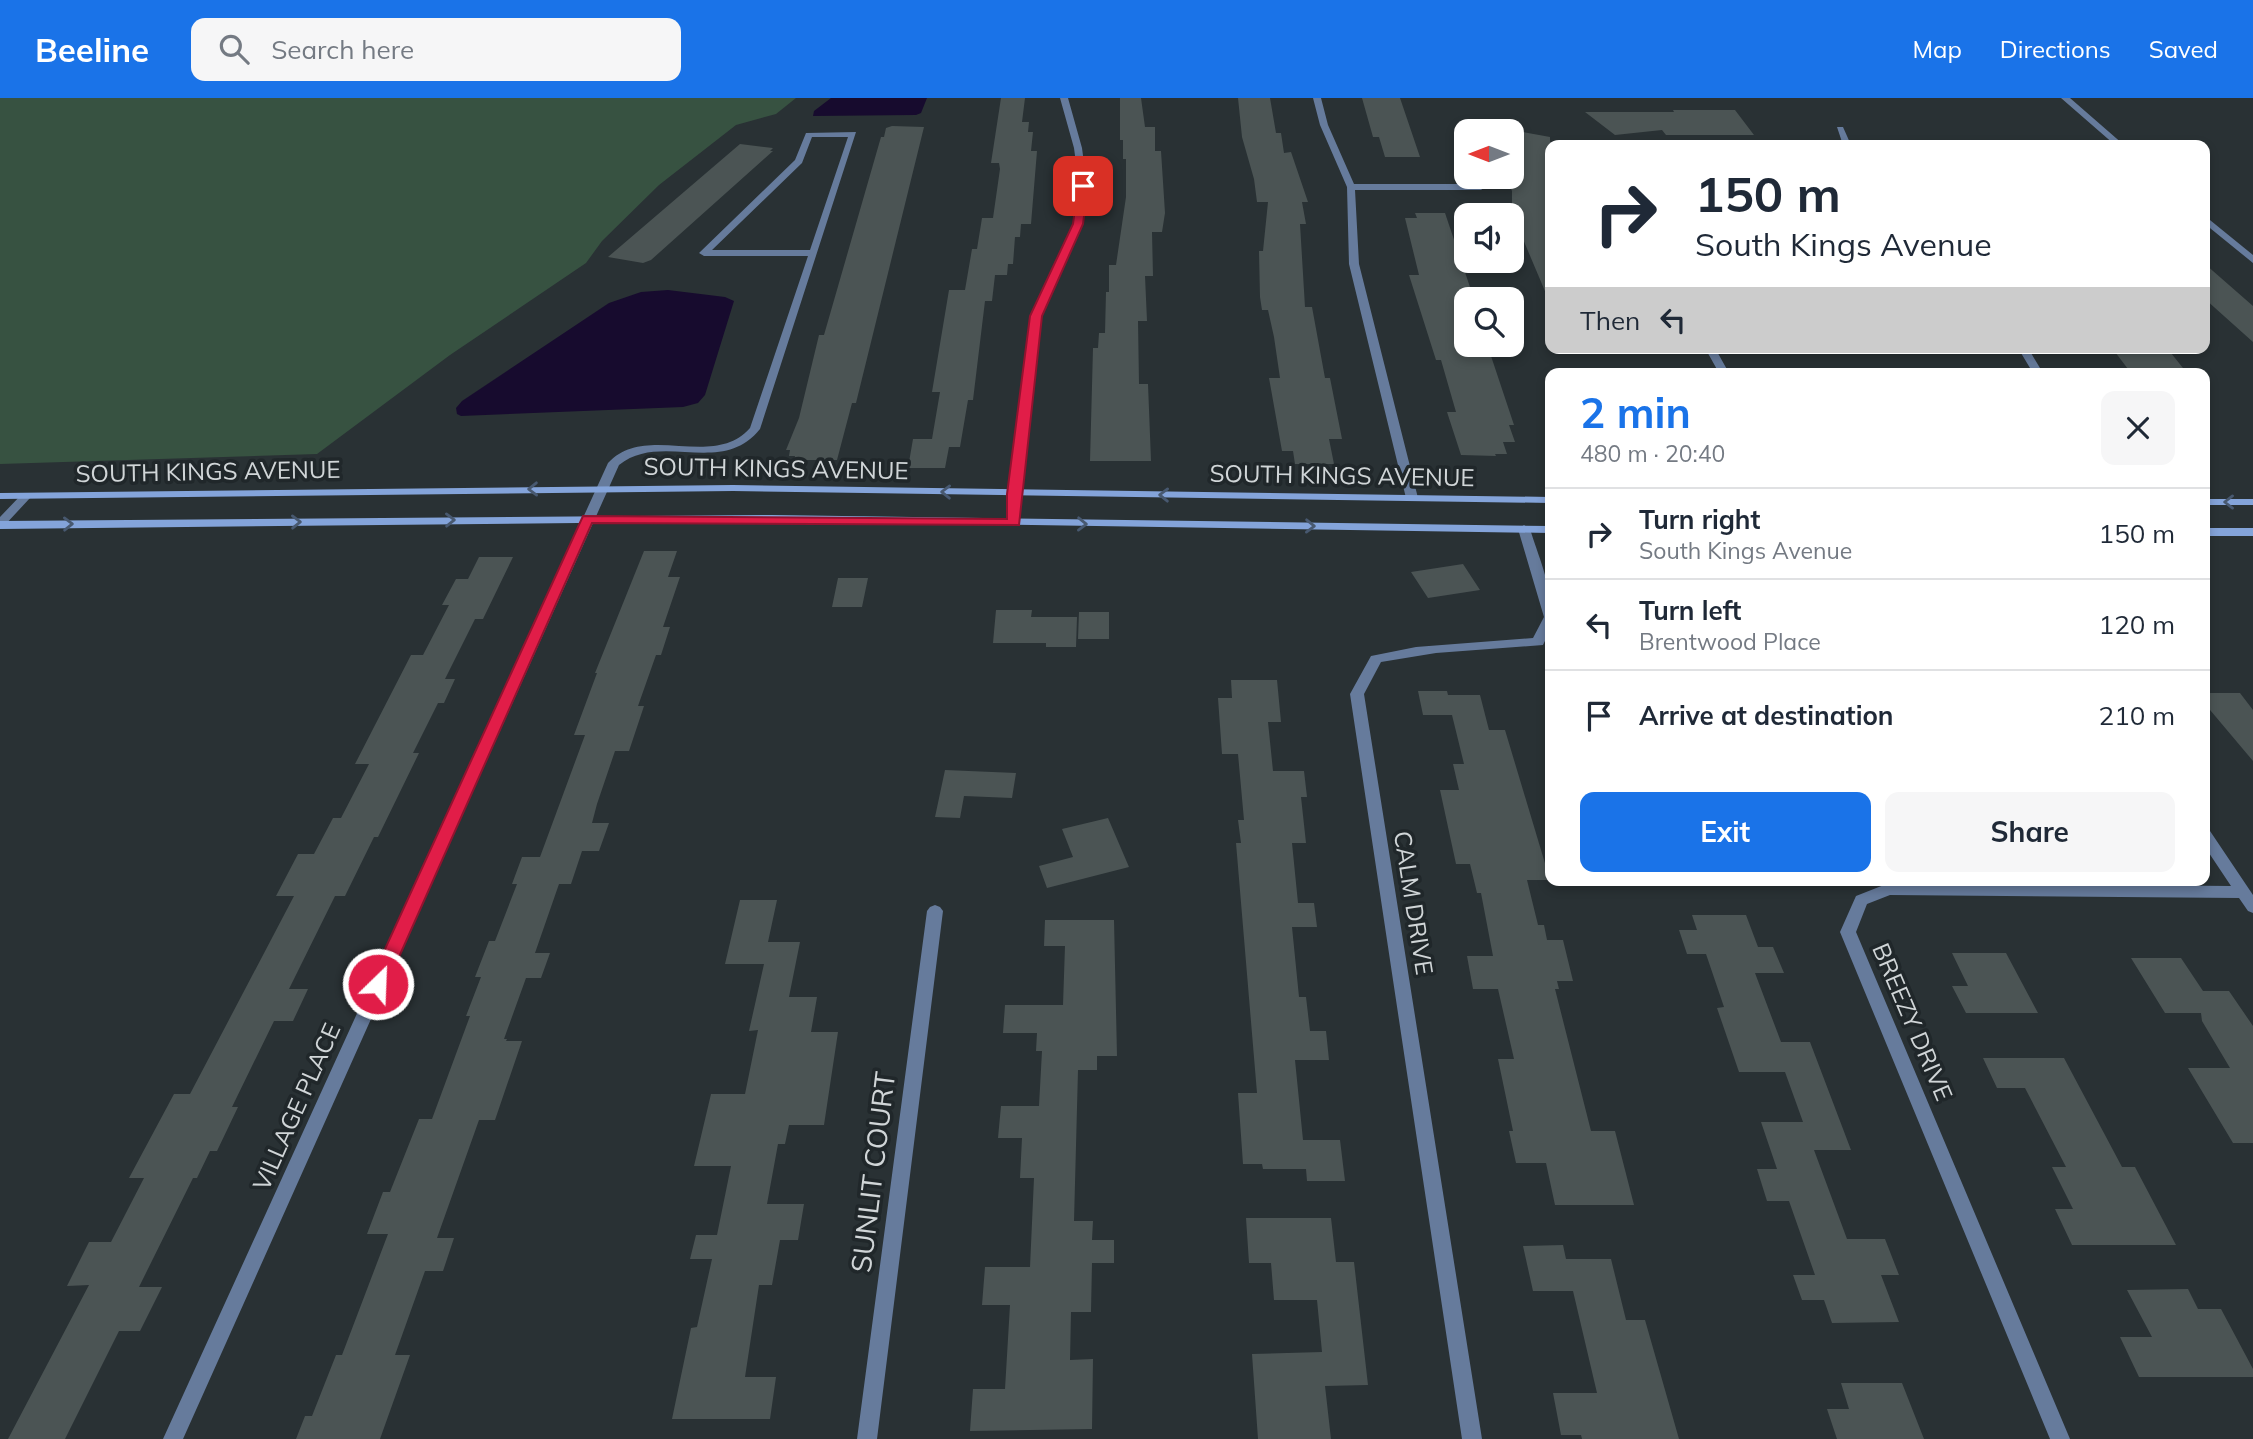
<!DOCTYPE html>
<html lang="en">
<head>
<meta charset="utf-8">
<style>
  body { margin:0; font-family:Mulish,sans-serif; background:#f6f6f7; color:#1f2937; height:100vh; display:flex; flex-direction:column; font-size:26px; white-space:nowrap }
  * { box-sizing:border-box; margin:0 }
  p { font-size:23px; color:#747a83 }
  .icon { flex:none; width:38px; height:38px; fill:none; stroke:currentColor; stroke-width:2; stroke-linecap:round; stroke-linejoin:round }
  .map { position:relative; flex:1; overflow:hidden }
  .details { position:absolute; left:1545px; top:270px; width:665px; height:518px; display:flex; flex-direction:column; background:#fff; border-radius:14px; box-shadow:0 4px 10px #0003 }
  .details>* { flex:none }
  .top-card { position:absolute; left:1545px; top:42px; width:665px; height:214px; border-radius:14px; box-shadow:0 4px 10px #0003; background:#fff; color:#1f2937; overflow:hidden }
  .needle { width:46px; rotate:270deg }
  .controls { position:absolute; left:1454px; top:21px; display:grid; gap:14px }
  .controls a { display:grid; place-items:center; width:70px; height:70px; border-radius:14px; background:#fff; box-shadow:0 4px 10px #0003; font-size:35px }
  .pin { position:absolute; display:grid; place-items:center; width:60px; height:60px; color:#fff; margin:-30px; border-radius:14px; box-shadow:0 4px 10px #0006 }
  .me { position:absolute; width:77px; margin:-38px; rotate:24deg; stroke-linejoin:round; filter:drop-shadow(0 0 5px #0008) }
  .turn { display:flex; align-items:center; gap:24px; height:147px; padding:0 35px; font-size:32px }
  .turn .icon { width:91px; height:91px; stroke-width:2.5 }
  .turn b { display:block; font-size:49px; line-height:60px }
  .then { display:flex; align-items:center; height:66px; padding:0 35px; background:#0003; gap:14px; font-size:26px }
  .round { display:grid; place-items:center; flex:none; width:74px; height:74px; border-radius:14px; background:#f6f6f7 }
  .head { display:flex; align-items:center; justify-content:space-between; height:119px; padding:0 35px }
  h1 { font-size:42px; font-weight:700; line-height:52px; color:#1a73e8 }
  .primary-button { display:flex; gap:14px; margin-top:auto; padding:14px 35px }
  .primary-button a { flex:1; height:80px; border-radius:14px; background:#1a73e8; color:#fff; font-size:28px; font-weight:700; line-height:80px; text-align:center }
  .primary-button a+a { background:#f6f6f7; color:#1f2937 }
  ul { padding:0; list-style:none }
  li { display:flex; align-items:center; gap:21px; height:91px; padding:0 35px; border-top:2px solid #e0e1e3 }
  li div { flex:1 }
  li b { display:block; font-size:26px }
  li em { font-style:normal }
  header { display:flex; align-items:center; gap:42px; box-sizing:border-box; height:98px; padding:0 35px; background:#1a73e8; color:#fff }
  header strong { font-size:33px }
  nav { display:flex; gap:38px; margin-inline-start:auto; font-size:24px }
  .search { width:490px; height:63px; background:#f6f6f7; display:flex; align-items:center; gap:18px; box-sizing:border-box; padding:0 24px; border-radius:14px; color:#747a83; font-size:26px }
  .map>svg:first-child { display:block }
  .green { fill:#375241 }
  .water { fill:#170b2e }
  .building { fill:#4b5454 }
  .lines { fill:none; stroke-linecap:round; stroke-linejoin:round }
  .minor { fill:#667b9c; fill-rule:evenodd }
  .secondary { fill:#84a4da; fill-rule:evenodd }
  .oneway { stroke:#485970 }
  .route { fill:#e11d48; stroke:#92132f; stroke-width:2 }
  .labels { text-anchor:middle; stroke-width:7; stroke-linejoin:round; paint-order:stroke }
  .street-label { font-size:24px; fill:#d0d5d7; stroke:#20272a }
  .near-street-label { font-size:28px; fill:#d0d5d7; stroke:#20272a }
</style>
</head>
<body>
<header>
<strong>Beeline</strong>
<div class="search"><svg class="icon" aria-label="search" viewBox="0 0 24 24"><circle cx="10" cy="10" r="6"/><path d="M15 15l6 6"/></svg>Search here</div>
<nav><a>Map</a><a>Directions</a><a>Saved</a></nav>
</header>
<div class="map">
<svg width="2253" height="1341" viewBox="0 0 2253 1341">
  <rect width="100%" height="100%" fill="#293134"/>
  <path class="green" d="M0,0H796L776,16L736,27L659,87L602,143L586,165L450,257L317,356L0,366Z"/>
  <path class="water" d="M831,0H927L921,15L916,17L813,18L814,13Z
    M668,192L725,199L734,203L705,297L698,305L683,309L461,318L457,316L456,310L462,303L609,205L641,194Z"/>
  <path class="building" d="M1001,0H1025L1022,24H1029L1028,34H1033L1031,53H1037L1031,126H1021L1020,139H1015L1013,166H1008L1007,177H995L992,203H985L973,302H968L960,349H949L945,370H908L913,341H932L940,294H932L949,192H965L972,151H977L982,120H993L1000,71L999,65H991Z
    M1120,0H1141L1145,29H1155V53H1161L1165,115L1162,134H1152L1153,178H1145L1147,223H1138L1139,286H1148L1151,363H1090L1093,250H1098L1099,235H1105L1106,194H1109V167H1116L1126,99V61H1123V42H1120Z
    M1238,0H1270L1276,35H1281L1284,55L1291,54L1308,104H1302L1306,126H1300L1305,209H1312L1325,280H1330L1342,341H1329L1334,366H1295L1293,353H1282L1269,280H1280L1274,239L1268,212H1262L1260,199L1259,153H1263L1268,104H1257L1254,81L1242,39Z
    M1362,0H1400L1420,59H1385L1379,39H1373Z
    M1673,12H1735L1754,37H1666L1662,32L1615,37L1585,14H1674Z
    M892,28L924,29L856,305H852L837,362H794L795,358H789L790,352H786L799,320L819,237H824L881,39H884L886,30Z
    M1512,32L1550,39V205L1517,127H1512V93L1506,79H1512Z
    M740,46L773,50L770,53H773L651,162L643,165L608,159Z
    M1415,115H1445L1471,192H1458L1466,217V252H1489L1514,327H1509L1515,344H1503L1507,356H1495L1496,358L1461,357L1447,314H1456L1441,262H1436L1409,177H1419L1405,120H1417Z
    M2205,166L2253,208V244L2205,201Z
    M2112,250H2167L2187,275H2131Z
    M644,453H677L668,479H680L663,529H670L661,557H656L638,608H644L629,653H615L597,706L592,725H609L599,753H582L571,786H559L535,855H550L541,880H526L504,941H507L506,943H522L495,1022H479L437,1140H454L443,1173H425L395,1257H410L380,1341H296L305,1318H312L336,1257H342L388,1136H367L383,1094H390L419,1021H432L470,918H466L481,879H475L489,843H495L517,786H512L522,759H540L585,637H574L597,575H595Z
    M479,459H513L483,521H475L445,581H455L444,605H438L413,655H419L378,739H374L345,798H335L289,891H308L293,923H274L232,1009H238L217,1053H210L197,1080H193L139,1189H162L140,1233H119L65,1341H8L89,1187L67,1188L89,1144H111L144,1080H129L174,996H190L294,798H276L298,756H314L333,720H341L369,666H355L411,557H423L449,507H442L456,481H468Z
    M1463,466L1480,492L1428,500L1411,474Z
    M838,480H868L862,509H832Z
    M996,512H1032L1031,519H1077L1076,549H1046V545H993Z
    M1079,514H1109V541H1078Z
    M1231,582H1277L1281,624H1268L1273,673H1304L1307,699H1301L1306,745H1292L1298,805H1314L1317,829H1292L1299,899H1306L1310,933H1326L1329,962H1295L1303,1042H1340L1345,1083H1307L1306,1071H1263L1262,1066H1243L1238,995H1257L1236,745H1241L1238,722H1244L1238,656H1222L1218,600H1232Z
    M1418,593H1447L1448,597H1480L1489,632H1505L1550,782H1527L1538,827H1544L1547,842H1563L1573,883H1557L1559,891H1555L1591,1033H1615L1634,1107H1555L1546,1065H1516L1509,1033H1513L1498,961H1514L1498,891H1473L1467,858H1493L1481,795H1477L1470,766H1456L1440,692H1459L1453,666H1464L1452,617H1423Z
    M2205,595H2240L2253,612V663L2205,606Z
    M945,672L1016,675L1012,700L964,698L960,720L935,719Z
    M1108,720L1129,769L1047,790L1039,768L1073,759L1062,731Z
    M740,802H777L768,844H800L789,899H817L811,934H838L824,1027H789L785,1046H778L767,1106H804L798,1142H780L772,1187H759L745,1279H776L770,1321H672L691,1230L697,1229L712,1161H690L696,1137H717L731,1068H694L711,996H745L758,932L749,933L764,866H725Z
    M1692,817H1746L1758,849H1773L1784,875H1755L1781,944H1810L1851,1052H1814L1847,1141H1885L1899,1177H1881L1899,1224L1832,1225L1824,1202H1802L1793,1177H1815L1789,1103H1767L1757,1071H1777L1761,1024H1803L1785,974H1739L1717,910L1724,909L1706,856H1687L1679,832H1697Z
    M1045,822H1114L1117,958H1097V972H1078L1074,1123H1093L1092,1142H1114V1165H1092L1091,1214H1071L1070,1262L1093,1261L1092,1331L970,1333L973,1291H1005L1010,1207H982L985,1169H1030L1034,1080H1020L1022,1040H998L1001,1008H1039L1042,953H1036L1037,935H1003L1005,907H1063L1065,848H1044Z
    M1952,855H2006L2038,915H1966L1952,888H1968Z
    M2131,860H2181L2203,893H2229L2253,928V1045H2233L2188,970H2230L2202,923L2201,915H2165Z
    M1983,960H2064L2122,1069H2135L2176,1147H2072L2055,1111H2073L2052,1069H2066L2025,990H1997Z
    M1246,1120H1331L1336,1164H1354L1368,1287L1325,1288L1331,1341H1258L1252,1256L1322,1254L1317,1202H1274L1271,1165H1249Z
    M1563,1147L1566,1161H1611L1626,1222H1645L1679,1341H1582L1581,1337H1561L1553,1295H1597L1573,1193H1533L1523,1148Z
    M2188,1191L2198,1211H2221L2253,1271V1279H2139L2120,1239H2152L2127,1192Z
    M1841,1285H1902L1924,1341H1837L1827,1311H1849Z"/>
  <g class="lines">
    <path class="minor" d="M1060,0H1068L1082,50L1087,88L1082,126L1041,218L1020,396V425L1014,428L1008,425V396L1031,218L1074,126L1079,88L1074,50Z
      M1313,0H1321L1328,27L1354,86H1481L1485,89L1481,92H1355L1359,166L1418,400L1416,402H1408L1406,400L1349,166L1347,89L1320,27Z
      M2061,0H2070L2124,47H2115Z
      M1837,29H1843L1851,47H1843Z
      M856,34L760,331C722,379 661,333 619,367L183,1341H163L608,365C646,324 713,372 750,330L808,158H704L699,155L795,62L806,35ZM812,39H848L810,152H712L802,65Z
      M2205,118L2253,157V165L2205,126Z
      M1705,250H1715L1729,275H1719Z
      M2018,250H2028L2043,275H2033Z
      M26,395L30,396V400L4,428L0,430V419L22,396Z
      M1524,427L1530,431C1541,467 1563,511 1543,547L1436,555L1381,564L1364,596L1482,1341H1462L1350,596L1371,558L1416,549L1533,540L1544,519L1518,431Z
      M2205,731L2210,733L2253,797V815L2248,813L2239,800L1890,797L1867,806L1856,834L2070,1341H2050L1840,834L1856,798L1889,785L2231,788L2205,749Z
      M935,807L940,809L943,813L877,1341H857L927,813L930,809Z"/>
    <path class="secondary" d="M733,387L1550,399V405L733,393L0,401V395Z
      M2205,401H2253V407H2205Z
      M772,417L1550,428V435L772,423L0,431V423Z
      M2205,430H2253V438H2205Z"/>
  </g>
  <defs><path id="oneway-chevron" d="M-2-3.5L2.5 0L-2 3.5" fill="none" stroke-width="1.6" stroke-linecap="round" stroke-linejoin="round" transform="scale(1.75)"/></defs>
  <g class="oneway">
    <use href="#oneway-chevron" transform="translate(533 391) rotate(179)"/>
    <use href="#oneway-chevron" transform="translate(946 394) rotate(-179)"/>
    <use href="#oneway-chevron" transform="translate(1164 397) rotate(-179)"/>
    <use href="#oneway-chevron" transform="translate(2229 404) rotate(180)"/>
    <use href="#oneway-chevron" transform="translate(450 422) rotate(-1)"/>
    <use href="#oneway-chevron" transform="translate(296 424) rotate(-1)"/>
    <use href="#oneway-chevron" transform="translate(68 426) rotate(-1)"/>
    <use href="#oneway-chevron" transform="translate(1082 426) rotate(1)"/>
    <use href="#oneway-chevron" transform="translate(1310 428) rotate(1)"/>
  </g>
  <path class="route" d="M1083,85L1088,88L1083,126L1042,218L1019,427L592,425L387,886L384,891L378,893L371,891L369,886L583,418L1007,421V396L1030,218L1073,126L1078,88Z"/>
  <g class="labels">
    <g class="street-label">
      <text transform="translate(776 371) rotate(1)" y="8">SOUTH KINGS AVENUE</text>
      <text transform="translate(208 374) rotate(-1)" y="8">SOUTH KINGS AVENUE</text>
      <text transform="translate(1342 378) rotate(1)" y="8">SOUTH KINGS AVENUE</text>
      <text transform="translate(1413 805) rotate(81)" y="8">CALM DRIVE</text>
      <text transform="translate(1912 924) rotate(67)" y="8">BREEZY DRIVE</text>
      <text transform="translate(297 1009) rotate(-66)" y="8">VILLAGE PLACE</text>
    </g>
    <g class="near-street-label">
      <text transform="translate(873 1074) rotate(-83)" y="10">SUNLIT COURT</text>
    </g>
  </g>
</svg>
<div class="controls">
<a><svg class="needle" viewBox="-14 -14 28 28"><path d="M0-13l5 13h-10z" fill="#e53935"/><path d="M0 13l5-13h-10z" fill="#747a83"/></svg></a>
<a><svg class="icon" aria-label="sound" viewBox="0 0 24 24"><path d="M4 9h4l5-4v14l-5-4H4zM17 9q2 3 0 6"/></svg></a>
<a><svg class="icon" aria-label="search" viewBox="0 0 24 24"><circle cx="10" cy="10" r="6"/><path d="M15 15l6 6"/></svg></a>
</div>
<div class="pin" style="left:1083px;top:88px;background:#d93025"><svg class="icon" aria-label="arrive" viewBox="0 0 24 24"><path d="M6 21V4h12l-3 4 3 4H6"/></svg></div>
<svg class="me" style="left:378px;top:886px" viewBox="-20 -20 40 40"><circle r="17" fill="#e11d48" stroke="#fff" stroke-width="3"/><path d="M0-11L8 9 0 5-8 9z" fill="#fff"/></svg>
<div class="top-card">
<div class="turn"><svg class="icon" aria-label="right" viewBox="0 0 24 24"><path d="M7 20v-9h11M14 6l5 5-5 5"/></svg><div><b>150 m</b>South Kings Avenue</div></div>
<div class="then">Then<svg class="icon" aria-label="left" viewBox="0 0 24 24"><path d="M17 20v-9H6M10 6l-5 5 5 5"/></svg></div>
</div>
<section class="details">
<div class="head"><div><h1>2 min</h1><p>480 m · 20:40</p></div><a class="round"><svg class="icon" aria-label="close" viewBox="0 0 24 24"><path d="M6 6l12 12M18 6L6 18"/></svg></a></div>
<ul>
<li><svg class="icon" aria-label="right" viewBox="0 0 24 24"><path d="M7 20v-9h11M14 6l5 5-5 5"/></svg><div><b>Turn right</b><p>South Kings Avenue</p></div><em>150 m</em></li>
<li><svg class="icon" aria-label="left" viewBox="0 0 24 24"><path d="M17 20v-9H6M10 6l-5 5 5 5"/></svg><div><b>Turn left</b><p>Brentwood Place</p></div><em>120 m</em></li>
<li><svg class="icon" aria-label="arrive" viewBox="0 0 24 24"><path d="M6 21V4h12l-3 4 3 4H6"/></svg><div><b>Arrive at destination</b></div><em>210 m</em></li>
</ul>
<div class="primary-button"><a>Exit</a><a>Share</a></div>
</section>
</div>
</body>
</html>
